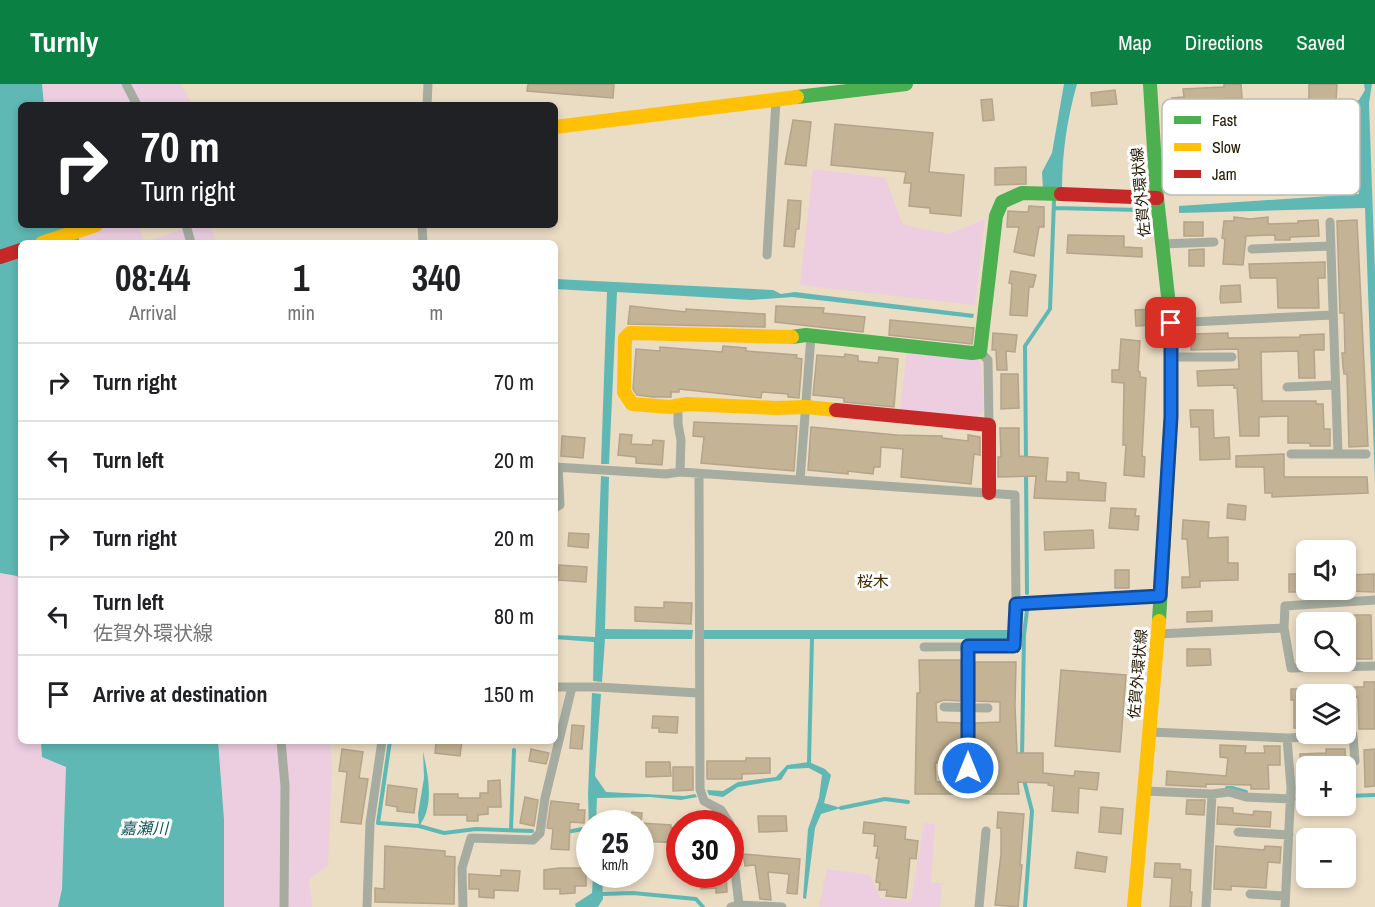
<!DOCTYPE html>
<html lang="en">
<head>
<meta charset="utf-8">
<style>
  body { margin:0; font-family:"Archivo Narrow","Noto Sans JP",sans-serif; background:#f6f6f6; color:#202124; height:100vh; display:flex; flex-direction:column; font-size:22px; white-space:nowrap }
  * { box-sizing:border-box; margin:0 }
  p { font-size:20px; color:#757577 }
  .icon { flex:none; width:33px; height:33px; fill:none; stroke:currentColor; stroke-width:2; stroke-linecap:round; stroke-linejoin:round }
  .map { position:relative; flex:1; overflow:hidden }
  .drawer { position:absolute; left:18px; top:156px; width:540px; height:504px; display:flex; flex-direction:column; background:#fff; border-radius:9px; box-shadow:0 3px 9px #0003 }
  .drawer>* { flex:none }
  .banner { position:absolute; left:18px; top:18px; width:540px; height:126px; border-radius:9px; box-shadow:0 3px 9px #0003; background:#202124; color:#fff; overflow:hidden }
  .controls { position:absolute; left:1296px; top:456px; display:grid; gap:12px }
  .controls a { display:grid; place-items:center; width:60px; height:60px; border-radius:9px; background:#fff; box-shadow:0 3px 9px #0003; font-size:30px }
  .speed { position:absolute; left:576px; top:726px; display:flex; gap:12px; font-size:30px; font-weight:700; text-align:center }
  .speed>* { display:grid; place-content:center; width:78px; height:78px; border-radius:50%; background:#fff; box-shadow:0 3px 9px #0003; line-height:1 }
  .speed small { font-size:15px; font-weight:400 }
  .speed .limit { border:9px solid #d22; background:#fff; color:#111 }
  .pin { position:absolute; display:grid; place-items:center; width:51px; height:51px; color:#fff; margin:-26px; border-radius:12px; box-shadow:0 3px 9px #0006 }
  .me { position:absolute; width:66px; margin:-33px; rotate:0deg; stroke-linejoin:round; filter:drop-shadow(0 0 4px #0008) }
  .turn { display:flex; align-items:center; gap:21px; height:126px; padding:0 24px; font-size:27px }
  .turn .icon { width:78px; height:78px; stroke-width:2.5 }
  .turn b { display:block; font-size:42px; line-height:51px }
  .eta { display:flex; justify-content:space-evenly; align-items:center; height:102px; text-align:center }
  .eta b { font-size:36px; font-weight:700; line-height:42px }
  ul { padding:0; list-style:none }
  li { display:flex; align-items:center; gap:18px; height:78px; padding:0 24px; border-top:2px solid #e0e0e0 }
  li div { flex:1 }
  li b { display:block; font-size:22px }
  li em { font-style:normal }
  header { display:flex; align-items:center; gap:36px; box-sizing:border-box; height:84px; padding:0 30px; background:#0b8043; color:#fff }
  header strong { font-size:28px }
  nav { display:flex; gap:33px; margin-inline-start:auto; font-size:21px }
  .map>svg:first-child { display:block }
  .green { fill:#eccee0 }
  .water { fill:#60b8b5 }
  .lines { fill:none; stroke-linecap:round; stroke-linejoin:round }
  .stream { stroke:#60b8b5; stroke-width:4 }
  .building { fill:#c4b394; stroke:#b3a48b; stroke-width:1.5 }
  .street { stroke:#a6ac9f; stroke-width:9 }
  .fast { stroke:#4caf50; stroke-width:14 }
  .slow { stroke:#ffc107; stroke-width:14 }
  .jam { stroke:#c62828; stroke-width:14 }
  .route-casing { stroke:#114b97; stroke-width:15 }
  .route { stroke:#1a73e8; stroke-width:10 }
  .labels { text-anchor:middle; stroke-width:6; stroke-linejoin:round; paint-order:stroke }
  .street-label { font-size:15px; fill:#241802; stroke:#fff }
  .neighbourhood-label { font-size:16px; fill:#3e2900; stroke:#fff }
  .water-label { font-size:16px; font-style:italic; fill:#10575a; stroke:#fff }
  .key { fill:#fff; stroke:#bdbab3; stroke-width:1.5 }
  .key-label { font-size:16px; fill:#241802 }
</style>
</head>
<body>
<header>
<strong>Turnly</strong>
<nav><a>Map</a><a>Directions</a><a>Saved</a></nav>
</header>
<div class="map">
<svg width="1375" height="823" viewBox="0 0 1375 823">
  <rect width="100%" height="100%" fill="#ebdcc4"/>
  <path class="green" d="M42,0H180L193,21H44Z
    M813,85L885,94L903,141L949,150L985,135L975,221L800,201Z
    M75,141H138L144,158L188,144L191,141H210L216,159H80Z
    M907,266L978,274L981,281L984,326L975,336L900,328Z
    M0,489L17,492L21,497V657H41L42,673L66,682L62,805L58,823H0Z
    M218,657H330L332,680L328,781L309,795L312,823H224V735Z
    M924,739L935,740L931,799H942L940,823H819L827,785L870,791L880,814L911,817Z"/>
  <path class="water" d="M0,0H42L44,21H21V141H75L80,159H21V497L17,492L0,489Z
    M1064,0H1077C1067,35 1062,69 1062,106H1043L1042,88L1052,69Z
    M1364,0H1372L1369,19L1375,188V399L1365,124L1179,129V122L1359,110V46L1302,36L1246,38L1237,34L1244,29L1300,30L1334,26L1359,16L1365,6Z
    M555,195L773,206L781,210L795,208L974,230L973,234L792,213L751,216L617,208L609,380H601L607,208L555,205Z
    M601,392L609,393L605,545L693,546L692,555H605L602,598L593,597L594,558L555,555V551L595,553Z
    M703,546H1010V555H704Z
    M592,609L601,610L595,692L606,708L684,712L695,710L697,713L681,716L650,713L597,714L596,739L590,740L589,747L588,710Z
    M41,657H218L224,735V823H58L62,805L66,683L42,673Z
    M423,667C428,691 435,722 419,742L418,730L424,694Z
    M809,678L825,685L831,691L824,719L841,724L821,730L815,744L806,815L803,814L808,745L819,714L822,691L809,684L788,685L781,696L738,703L723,713L709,711L707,706L723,707L738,698L776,693L787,681Z
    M593,791H602L603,815L598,823H576L575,820L592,809Z"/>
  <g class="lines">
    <path class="stream" d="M1054,124L1140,126
      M1026,377L1025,262L1050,225L1054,117
      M1026,387L1027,509
      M390,657L378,739L419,742L444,749L476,745L532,747
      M1022,674L1024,551L1027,526
      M809,678L812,555
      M1024,696L1032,727L1025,823
      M1227,704H1232L1246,708
      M1299,712H1306
      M1346,712L1375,711
      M841,724L885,715L908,718
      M511,746L514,666
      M566,748L589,744
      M603,810L633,809L696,815L703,823"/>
  </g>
  <path class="building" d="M528,0H614L613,14L527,7Z
    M1224,0H1241L1242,14L1218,15L1219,27L1173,29L1172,14L1184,13L1183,5L1224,3Z
    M1309,0H1337L1336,17L1309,16Z
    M1115,6L1117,20L1092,22L1091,9Z
    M992,15L994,36L983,37L981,16Z
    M793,36L811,38L806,82L785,80Z
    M835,40L933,49L929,88L964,91L961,132L930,129V124L909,122L911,99H904L906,88L831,81Z
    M1026,83V100L995,101V84Z
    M788,116L801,117L799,145H796L794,163L784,162Z
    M1029,122L1044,123V143H1039L1034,172L1014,168L1019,143H1007L1008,127L1028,128Z
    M1234,133L1250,135L1268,133V140L1298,139V137L1318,136L1319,152L1290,153V156H1275V151L1246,152L1243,181L1223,180L1225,155L1222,154L1224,137H1234Z
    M1357,136L1368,362L1349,363L1347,290H1344L1343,282L1342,269H1345L1344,229H1340L1337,137Z
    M1184,138H1203V152H1184Z
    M1068,151L1124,152V163L1142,164V173L1067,169Z
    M1204,165V182H1189V166Z
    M1325,178V194H1318L1319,224H1278L1277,194H1250L1249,180Z
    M1011,187L1036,191L1033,203H1029L1027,232L1010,231L1012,200L1009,199Z
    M1240,201L1241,218L1221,219L1220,214L1221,202Z
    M630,222L686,228V225L765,230V243L628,240Z
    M776,222L824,224L823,229L865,233L863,248L775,238Z
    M1154,225L1155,241L1136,242L1135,226Z
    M890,236L974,244L972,260L889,251Z
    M993,249L1017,251L1015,268L1006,267L1007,286H997L996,266H992Z
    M1228,249V254L1300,253V251L1324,250V266H1314L1315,294H1299L1298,267L1261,268L1262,317H1316V320H1323L1324,345H1330V362H1310V359H1288V332L1259,333V352H1240L1237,304H1234V301L1198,302L1197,287L1239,285L1238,265L1191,266V250Z
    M1121,255L1140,257L1138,287L1140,288V293L1146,294L1142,372L1145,373L1144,393L1124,391L1126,361H1123L1124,299L1112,298V286H1119Z
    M723,262L746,264V267L797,271L796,274L802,275L799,314L788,313V310L762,308L761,314L679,305V308H671V313H653L637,311L633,305L636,265L660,267V263L722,268Z
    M845,270L858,272V277L878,279L879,273L898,275L894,323L844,318V314L813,311L817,271L844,273Z
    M1001,290H1018L1019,324L1001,325Z
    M1190,326H1213L1214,354L1229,353L1230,375L1200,376L1199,343H1191Z
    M694,338L797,342L794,387L701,379L704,353L693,352Z
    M811,343L897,351L942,352V354L968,357V351L980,353V371L974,370L971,400L901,393L903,365L881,363L880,383H874L873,390L848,387V390L808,386Z
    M1000,344H1019V372L1048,374L1046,397L1067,398V388L1079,389V396L1106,399L1105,417L1034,414L1036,392L998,393V373H1001Z
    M620,350L632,351L631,360L652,361L653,356L664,357L662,381L636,379V373L618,371Z
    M562,352L585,354L583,374L561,372Z
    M1284,370V393H1367L1368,409L1272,413V409H1265L1264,383H1236V372Z
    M1228,420L1246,422L1245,436L1227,434Z
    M1111,424L1136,425L1135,432H1139L1138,446L1109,444Z
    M1183,436L1209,438L1208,454L1228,453V479H1238V496L1200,497V503L1182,504V493H1190L1187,455H1182Z
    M1093,446L1094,464L1045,466L1044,448Z
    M569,449L589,450L588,464L568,462Z
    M559,481L587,483L586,498L558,496Z
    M1115,486H1129V504H1115Z
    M1289,490H1301L1302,508H1289Z
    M1374,490V508L1346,507V491Z
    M664,518L692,519L691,540L635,537V523L664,524Z
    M1212,527V537L1187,538V528Z
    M1350,531H1371L1372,575H1353Z
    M1187,565H1210L1211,581L1187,582Z
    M919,576H961V617L944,616L936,619L937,638L961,639V677L935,679L936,698L974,697L973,691H989L993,688L995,683L991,678L975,677V639L1000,638V618L975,617V578H1016L1015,622L1017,669H1043V689L1074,692L1075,687L1099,689L1097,706L1079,704L1078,729L1052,727L1054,702L1048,701L1049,699L1018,698L1019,710H915L917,609H920Z
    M1061,586L1126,591L1120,668L1055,662Z
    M1364,598H1375V645H1359L1358,613L1346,614V603H1364Z
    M1291,605H1306V644H1294V616H1291Z
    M653,632L678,633L677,649L659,648V644H652Z
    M572,641L584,642L582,665L570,664Z
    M436,657H462L460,672L435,669Z
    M1220,661L1246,662L1245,669H1265L1264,662H1280V681H1268L1269,705H1251V701L1206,700V703L1166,701L1167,687L1226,692L1228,674L1220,673Z
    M342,665L363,668L359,694L368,695L361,740L341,738L347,688L339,687Z
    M531,665L549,669L546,680L529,677Z
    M1326,665H1345L1346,680L1300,681V670L1326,669Z
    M1375,665V702L1365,703L1364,666Z
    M746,674H770V689L742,690V695H707V677H746Z
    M646,678H670L671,692L646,693Z
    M673,683H693V706L673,707Z
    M500,696L501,723H488V730L478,731V737H467V731H434V710H458V714H480V709H488V697Z
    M388,701L417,705L414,729L397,727V723L386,721Z
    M525,713L538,716L534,742L520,739Z
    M1187,716H1205L1204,731L1186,730Z
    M551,717L579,720L578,726H585L584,739L570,738L569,766L551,765L553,745L547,744Z
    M1101,723L1123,725L1121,750L1099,748Z
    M1218,723L1233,724V729L1253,731L1254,727L1271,728L1270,743L1217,740Z
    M632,728L642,729L641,739L671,741V744H680V759L640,757V740H631Z
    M998,728L1024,730L1020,781H1022L1018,823L995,821L1001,770V744H997Z
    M758,732H786L787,747L759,748Z
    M864,738L906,743L905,755L918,757L916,775L910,774L906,814L886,812L887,806H879L880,799L876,798L879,774H876L878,762H874L875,750L863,749Z
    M385,762L445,767V772L455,773L454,820L375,818V804L384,805Z
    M1216,762L1264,766L1265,762L1281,763L1280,779L1268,778L1266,804L1231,802V806L1214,805Z
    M1077,768L1107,773L1105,788L1075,784Z
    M743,770L800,775L797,810L787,809L789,790L768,788L771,816L760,815L755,781L745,782Z
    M1155,779L1180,780V785L1191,786L1190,808H1192L1191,823H1170L1172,794L1154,793Z
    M559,784H586V802H575V809L560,810V805H544V786Z
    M501,786L520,787L518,807L494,806V814L479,813V805H469V790L501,792Z
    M700,790H726L727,808L716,809V804L701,805Z"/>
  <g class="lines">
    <path class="street" d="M126,0L137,21
      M427,21L428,0
      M1330,138L1338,370
      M186,141L191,159
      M422,141L423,159
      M1162,160L1214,158
      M1252,165L1331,162
      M767,171L776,16
      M1171,239L1333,231
      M980,268L988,276L989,341
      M1172,273H1232
      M1287,303L1335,301
      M678,323V340L681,356L680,388
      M1291,370H1366
      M555,383L666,390L680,388L1015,411L1016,520L1160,512
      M699,390L700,705L704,717L721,726L730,740
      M800,396L811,252
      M555,424L560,421L558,383
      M1375,516L1285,522L1284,544L1291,584L1375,582
      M1158,550L1284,544
      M968,562V684
      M924,563L1014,562L1016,520
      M555,603H598L698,609
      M944,623L988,624
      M1150,648L1287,654L1353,651L1355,677
      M281,657L285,702L284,823
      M944,684H988
      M1145,707L1212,710L1229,708L1246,713L1291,715
      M730,746L739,821
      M1238,748L1289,751
      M1250,810L1285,812
      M367,823L370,739L382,657
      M463,823L462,784L471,754L533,756L540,749L545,714L572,603
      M731,823L739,821L782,823
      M979,823L986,747
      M1206,823L1212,710
      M1285,823L1291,704L1287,654"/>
    <path class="fast" d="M1150,0L1157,114L1171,239V333L1159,537
      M797,13L906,0
      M792,253L806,251L972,269L980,268L996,132L1002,118L1022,109L1061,110"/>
    <path class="slow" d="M555,43L797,13
      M42,159L96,141
      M792,253L630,249L625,254L624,308L632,320L670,323L687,320L776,324L806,323L836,326
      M1134,823L1159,537"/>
    <path class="jam" d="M1061,110L1157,114
      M0,173L21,166
      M836,326L989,341V409"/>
  </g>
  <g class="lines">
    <g class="route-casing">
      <path id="route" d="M968,684V562H1014L1016,520L1160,512L1171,333V239"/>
    </g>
    <use href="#route" class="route"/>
  </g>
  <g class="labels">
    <g class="street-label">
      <text transform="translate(1141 108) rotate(-95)" y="5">佐賀外環状線</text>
      <text transform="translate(1138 590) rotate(-85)" y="5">佐賀外環状線</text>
    </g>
    <g class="neighbourhood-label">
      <text x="873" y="503">桜木</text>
    </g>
    <g class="water-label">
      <text x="144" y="750">嘉瀬川</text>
    </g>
  </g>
  <rect x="1162" y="15" width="198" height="96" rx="9" class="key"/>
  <rect x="1174" y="32" width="27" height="8" fill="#4caf50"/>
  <rect x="1174" y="59" width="27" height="8" fill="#ffc107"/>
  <rect x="1174" y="86" width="27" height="8" fill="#c62828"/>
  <g class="key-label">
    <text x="1212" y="42">Fast</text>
    <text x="1212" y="69">Slow</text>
    <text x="1212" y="96">Jam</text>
  </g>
</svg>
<div class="controls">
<a><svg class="icon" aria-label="sound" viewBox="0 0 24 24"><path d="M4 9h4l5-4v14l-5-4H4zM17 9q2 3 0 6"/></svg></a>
<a><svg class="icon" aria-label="search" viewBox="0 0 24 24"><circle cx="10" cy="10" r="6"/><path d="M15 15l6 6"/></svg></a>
<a><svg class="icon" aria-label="layers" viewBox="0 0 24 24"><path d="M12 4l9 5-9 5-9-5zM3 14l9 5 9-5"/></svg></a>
<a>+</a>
<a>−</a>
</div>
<div class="speed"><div>25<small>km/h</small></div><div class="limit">30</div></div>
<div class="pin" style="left:1171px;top:239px;background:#d93025"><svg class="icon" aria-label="arrive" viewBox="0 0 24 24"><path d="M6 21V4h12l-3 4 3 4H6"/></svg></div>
<svg class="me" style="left:968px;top:684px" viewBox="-20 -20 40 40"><circle r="17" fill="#1a73e8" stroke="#fff" stroke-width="3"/><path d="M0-11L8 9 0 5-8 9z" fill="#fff"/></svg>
<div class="banner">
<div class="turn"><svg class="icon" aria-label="right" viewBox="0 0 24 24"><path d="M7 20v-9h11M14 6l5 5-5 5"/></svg><div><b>70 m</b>Turn right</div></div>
</div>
<section class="drawer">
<div class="eta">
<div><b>08:44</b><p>Arrival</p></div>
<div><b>1</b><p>min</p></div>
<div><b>340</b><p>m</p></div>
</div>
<ul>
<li><svg class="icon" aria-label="right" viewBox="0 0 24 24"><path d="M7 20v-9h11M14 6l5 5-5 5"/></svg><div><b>Turn right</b></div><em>70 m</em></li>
<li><svg class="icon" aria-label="left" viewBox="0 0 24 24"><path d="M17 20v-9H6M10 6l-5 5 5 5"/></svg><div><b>Turn left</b></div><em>20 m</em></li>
<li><svg class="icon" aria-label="right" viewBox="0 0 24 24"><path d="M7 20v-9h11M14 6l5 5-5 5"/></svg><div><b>Turn right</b></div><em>20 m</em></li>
<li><svg class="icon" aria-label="left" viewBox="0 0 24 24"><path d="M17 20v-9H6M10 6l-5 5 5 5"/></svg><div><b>Turn left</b><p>佐賀外環状線</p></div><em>80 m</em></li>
<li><svg class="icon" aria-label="arrive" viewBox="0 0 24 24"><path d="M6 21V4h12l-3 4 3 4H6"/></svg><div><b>Arrive at destination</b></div><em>150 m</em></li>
</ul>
</section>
</div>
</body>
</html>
